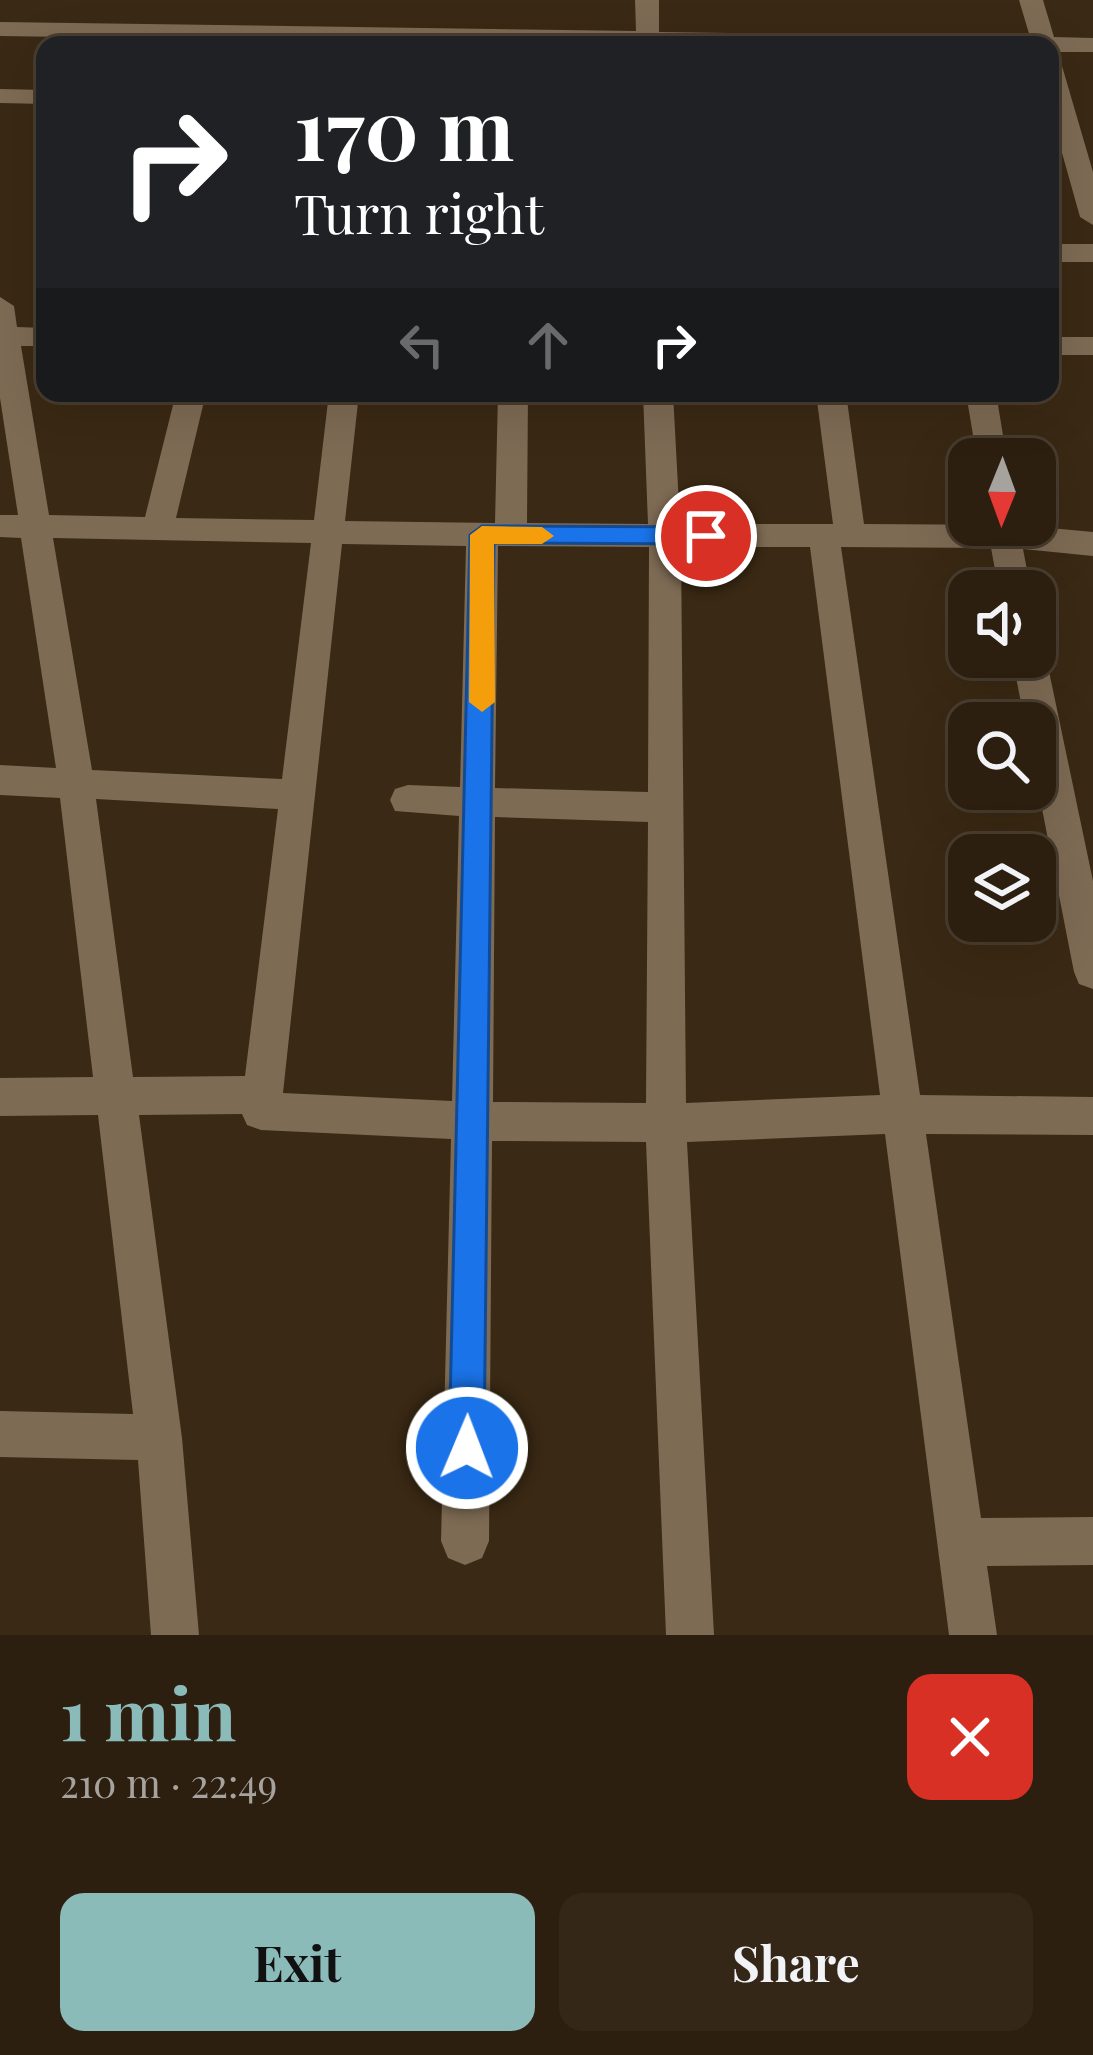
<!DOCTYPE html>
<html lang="en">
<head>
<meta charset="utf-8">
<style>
  body { margin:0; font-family:"Playfair Display",serif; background:#342718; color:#f1f3f6; height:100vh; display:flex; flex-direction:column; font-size:45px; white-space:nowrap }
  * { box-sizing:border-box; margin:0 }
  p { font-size:39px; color:#a6a29e }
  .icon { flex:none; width:66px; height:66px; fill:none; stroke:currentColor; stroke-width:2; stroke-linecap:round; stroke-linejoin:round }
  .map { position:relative; height:1635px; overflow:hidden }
  .details { display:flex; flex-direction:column; background:#2c1f0f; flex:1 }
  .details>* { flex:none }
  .hud { position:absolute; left:36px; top:36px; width:1023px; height:366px; border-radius:24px; box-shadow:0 12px 48px #0002,0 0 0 3px #483d2f; background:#202124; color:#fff; overflow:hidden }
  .needle { width:78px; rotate:181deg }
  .tools { position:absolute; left:948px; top:438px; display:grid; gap:24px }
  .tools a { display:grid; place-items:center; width:108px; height:108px; border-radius:24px; background:#2c1f0f; box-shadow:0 12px 48px #0002,0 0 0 3px #483d2f; font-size:60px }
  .pin { position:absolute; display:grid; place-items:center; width:102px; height:102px; color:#fff; margin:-51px; border:6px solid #fff; border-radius:50%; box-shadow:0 3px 12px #0007 }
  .me { position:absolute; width:132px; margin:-66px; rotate:1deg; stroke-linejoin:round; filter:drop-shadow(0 0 9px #0008) }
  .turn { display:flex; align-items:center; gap:42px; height:252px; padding:0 60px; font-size:54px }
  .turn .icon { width:156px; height:156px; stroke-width:2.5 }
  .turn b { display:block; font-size:84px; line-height:102px }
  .lanes { display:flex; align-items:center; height:114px; padding:0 60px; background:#0003; justify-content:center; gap:60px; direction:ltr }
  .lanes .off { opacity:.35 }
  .round { display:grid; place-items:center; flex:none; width:126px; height:126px; border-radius:24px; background:#342718 }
  .overview { display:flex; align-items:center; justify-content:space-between; height:204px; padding:0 60px }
  h1 { font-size:72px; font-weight:700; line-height:90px; color:#8bbbb9 }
  .cta { display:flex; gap:24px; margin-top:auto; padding:24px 60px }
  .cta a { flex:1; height:138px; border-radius:24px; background:#8bbbb9; color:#111; font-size:48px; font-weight:700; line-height:138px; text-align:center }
  .cta a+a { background:#342718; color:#f1f3f6 }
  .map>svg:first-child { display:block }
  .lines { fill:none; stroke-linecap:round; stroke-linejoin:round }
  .street { fill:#7e6b54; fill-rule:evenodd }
  .route { fill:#1a73e8; stroke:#114b97; stroke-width:3 }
  .slow { fill:#f59e0b }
</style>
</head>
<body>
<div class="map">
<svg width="1093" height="1635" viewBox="0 0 1093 1635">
  <rect width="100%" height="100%" fill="#3a2914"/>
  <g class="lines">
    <path class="street" d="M635,0H659V32L1030,37L1019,0H1043L1054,37L1093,38V52H1050V45H608L0,36V22L636,31Z
      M1050,59L1062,66L1093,172V225L1080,217L1050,110Z
      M0,89L45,90V104L0,103Z
      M1050,244H1093V262H1050Z
      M0,297L14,306L17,327L45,328V346H21L49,515L145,517L176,393H206L176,518L314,520L329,393H359L345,521L495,523L498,393H528L527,523L648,524L643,393H673L680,524H833L816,393H846L864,524L1018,525L1093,532V556L1023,549L1031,591H999L991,548L841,547L920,1095L1093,1097V1135L926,1134L981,1518L1093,1517V1565L987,1566L997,1635H949L885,1134L687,1142L714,1635H666L646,1142L492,1141L489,1541L482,1558L465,1565L448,1558L441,1541L451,1139L261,1130L247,1125L242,1114L139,1115L182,1438L199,1635H151L138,1460L0,1457V1411L133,1414L98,1115L0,1116V1078L93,1077L60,798L0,795V765L56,768L21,538L0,537V515H18L0,398ZM53,538L311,543L282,779L92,770ZM342,544L466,546L460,787L408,785L395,789L390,800L395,811L459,816L452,1101L283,1093ZM498,546L649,547L648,792L495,788ZM681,547H810L880,1095L686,1103ZM96,799L278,809L245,1076L133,1077ZM495,817L648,822L646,1103L493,1102Z
      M1050,337H1093V355H1050Z
      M966,393H996L1007,459H977Z
      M1035,646L1046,657L1093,881V989L1079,984L1074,972L1035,773V723H1025L1012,657H1035Z"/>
  </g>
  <path class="route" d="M482,526L706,527L718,536L706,544L494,543L484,1448L479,1460L467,1465L454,1460L449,1448L470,535Z"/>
  <path class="slow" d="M482,526L542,527L554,536L542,544H494L495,702L482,712L469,702L470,535Z"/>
</svg>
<div class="tools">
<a><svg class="needle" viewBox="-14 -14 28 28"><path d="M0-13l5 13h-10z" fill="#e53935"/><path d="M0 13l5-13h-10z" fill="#a6a29e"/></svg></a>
<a><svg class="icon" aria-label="sound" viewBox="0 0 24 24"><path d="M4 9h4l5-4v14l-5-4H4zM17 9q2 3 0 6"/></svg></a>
<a><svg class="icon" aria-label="search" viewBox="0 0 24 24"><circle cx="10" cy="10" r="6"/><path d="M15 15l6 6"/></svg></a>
<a><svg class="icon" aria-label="layers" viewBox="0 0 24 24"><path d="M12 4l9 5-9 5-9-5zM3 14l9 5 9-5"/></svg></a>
</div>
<div class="pin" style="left:706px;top:536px;background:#d93025"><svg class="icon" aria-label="arrive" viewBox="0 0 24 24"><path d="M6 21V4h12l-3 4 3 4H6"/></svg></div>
<svg class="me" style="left:467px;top:1448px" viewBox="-20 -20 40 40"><circle r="17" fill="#1a73e8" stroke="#fff" stroke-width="3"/><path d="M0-11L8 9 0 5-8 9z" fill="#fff"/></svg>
<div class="hud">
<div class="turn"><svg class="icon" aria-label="right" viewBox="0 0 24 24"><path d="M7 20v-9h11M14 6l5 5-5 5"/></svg><div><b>170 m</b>Turn right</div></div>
<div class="lanes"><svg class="icon off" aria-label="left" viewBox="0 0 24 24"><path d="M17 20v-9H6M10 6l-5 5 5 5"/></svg><svg class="icon off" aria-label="ahead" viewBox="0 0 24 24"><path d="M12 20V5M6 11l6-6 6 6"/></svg><svg class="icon" aria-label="right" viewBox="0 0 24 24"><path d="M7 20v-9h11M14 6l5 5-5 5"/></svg></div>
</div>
</div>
<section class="details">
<div class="overview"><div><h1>1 min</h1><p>210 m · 22:49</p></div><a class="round" style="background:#d93025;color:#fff"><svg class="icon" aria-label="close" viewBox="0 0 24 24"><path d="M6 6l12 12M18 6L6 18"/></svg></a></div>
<div class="cta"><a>Exit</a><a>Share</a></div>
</section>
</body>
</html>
